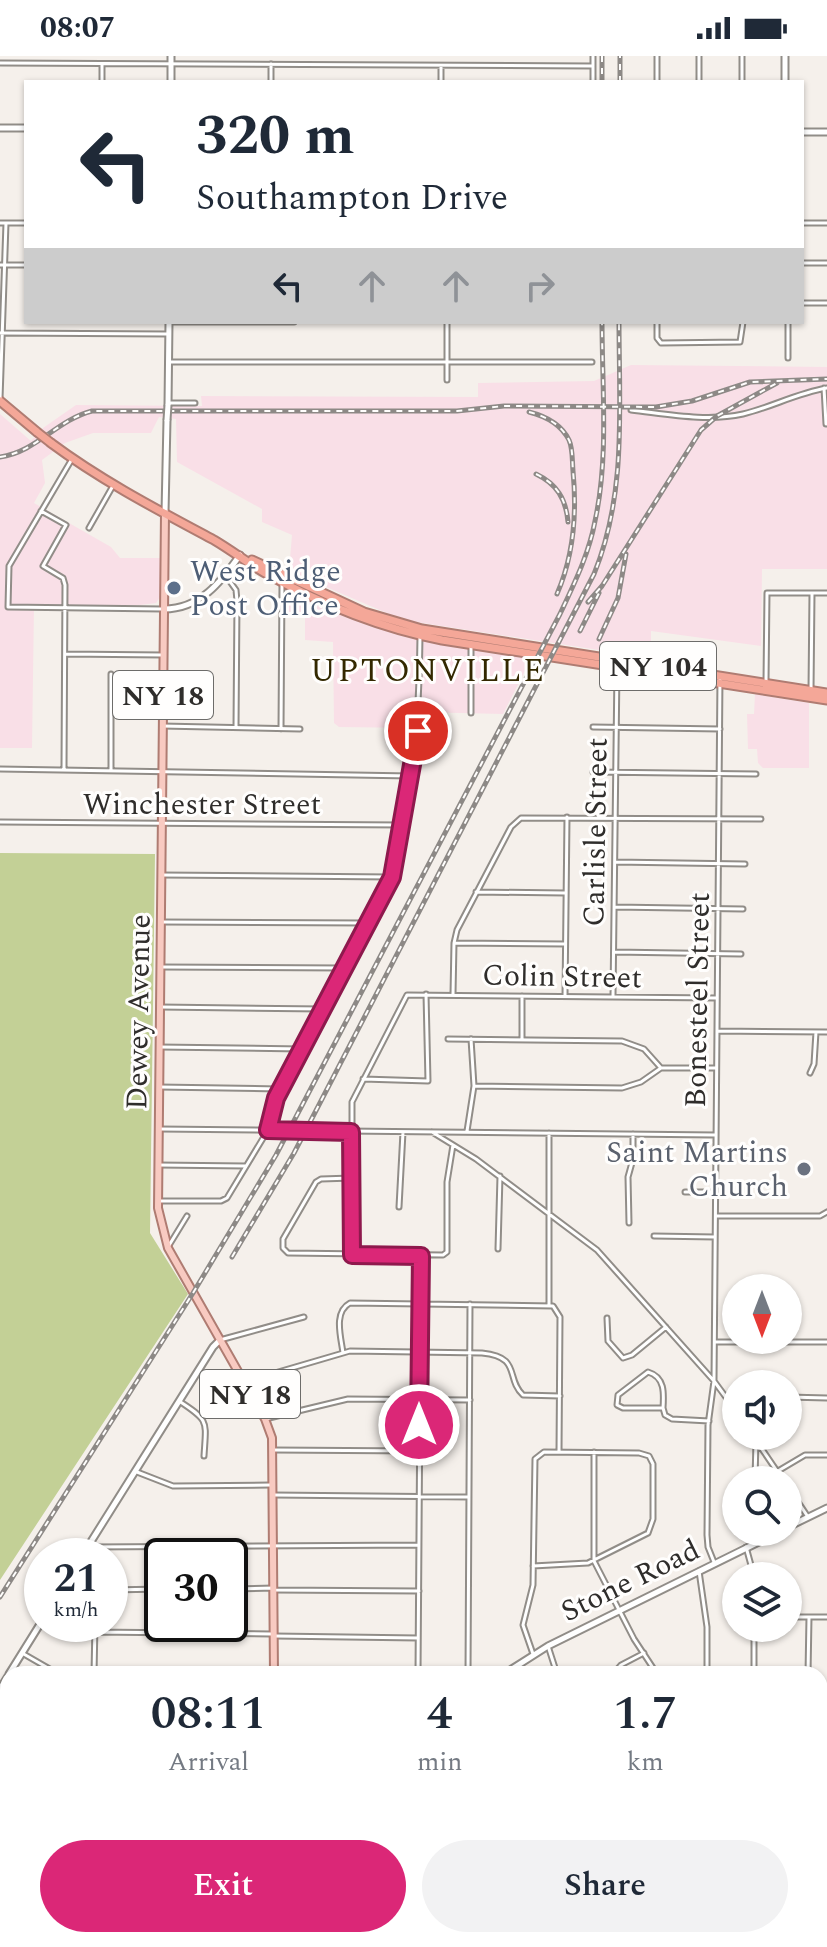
<!DOCTYPE html>
<html lang="en">
<head>
<meta charset="utf-8">
<style>
  body { margin:0; font-family:Spectral,serif; background:#f2f2f3; color:#1f2937; height:100vh; display:flex; flex-direction:column; font-size:30px; white-space:nowrap }
  * { box-sizing:border-box; margin:0 }
  p { font-size:26px; color:#747a83 }
  .icon { flex:none; width:44px; height:44px; fill:none; stroke:currentColor; stroke-width:2; stroke-linecap:round; stroke-linejoin:round }
  .map { position:relative; flex:1; overflow:hidden }
  .details { position:absolute; left:0px; top:1610px; width:828px; height:282px; display:flex; flex-direction:column; background:#fff; border-radius:24px 24px 0 0; box-shadow:0 2px 6px #0004 }
  .details>* { flex:none }
  .hud { position:absolute; left:24px; top:24px; width:780px; height:244px; border-radius:0px; box-shadow:0 2px 6px #0004; background:#fff; color:#1f2937; overflow:hidden }
  .needle { width:52px; rotate:180deg }
  .controls { position:absolute; left:722px; top:1218px; display:grid; gap:16px }
  .controls a { display:grid; place-items:center; width:80px; height:80px; border-radius:50%; background:#fff; box-shadow:0 2px 6px #0004; font-size:40px }
  .speed { position:absolute; left:24px; top:1482px; display:flex; gap:16px; font-size:40px; font-weight:700; text-align:center }
  .speed>* { display:grid; place-content:center; width:104px; height:104px; border-radius:50%; background:#fff; box-shadow:0 2px 6px #0004; line-height:1 }
  .speed small { font-size:20px; font-weight:400 }
  .speed .limit { border:4px solid #111; border-radius:12px; background:#fff; color:#111 }
  .pin { position:absolute; display:grid; place-items:center; width:68px; height:68px; color:#fff; margin:-34px; border:4px solid #fff; border-radius:50%; box-shadow:0 2px 8px #0007 }
  .me { position:absolute; width:88px; margin:-44px; rotate:0deg; stroke-linejoin:round; filter:drop-shadow(0 0 6px #0008) }
  .turn { display:flex; align-items:center; gap:28px; height:168px; padding:0 40px; font-size:36px }
  .turn .icon { width:104px; height:104px; stroke-width:2.5 }
  .turn b { display:block; font-size:56px; line-height:68px }
  .lanes { display:flex; align-items:center; height:76px; padding:0 40px; background:#0003; justify-content:center; gap:40px; direction:ltr }
  .lanes .off { opacity:.35 }
  .eta { display:flex; justify-content:space-evenly; align-items:center; height:136px; text-align:center }
  .eta b { font-size:48px; font-weight:600; line-height:56px }
  .primary-button { display:flex; gap:16px; margin-top:auto; padding:16px 40px }
  .primary-button a { flex:1; height:92px; border-radius:48px; background:#db2777; color:#fff; font-size:32px; font-weight:600; line-height:92px; text-align:center }
  .primary-button a+a { background:#f2f2f3; color:#1f2937 }
  .status { display:flex; justify-content:space-between; align-items:center; height:56px; padding:0 40px; background:#fff; direction:ltr }
  .status svg { height:22px; fill:currentColor }
  .map>svg:first-child { display:block }
  .commercial { fill:#f9dfe7 }
  .green { fill:#c3d096 }
  .lines { fill:none; stroke-linecap:round; stroke-linejoin:round }
  .street-casing { stroke:#918d88; stroke-width:7 }
  .secondary-casing { stroke:#918d88; stroke-width:9 }
  .primary-casing { stroke:#af7c72; stroke-width:10 }
  .highway-casing { stroke:#af7c72; stroke-width:11 }
  .street { stroke:#fff; stroke-width:3 }
  .secondary { stroke:#fff; stroke-width:5 }
  .primary { stroke:#f8cac1; stroke-width:6 }
  .highway { stroke:#f4a798; stroke-width:7 }
  .rail-casing { stroke:#8d8986; stroke-width:5 }
  .rail { stroke:#fffefd; stroke-width:2; stroke-dasharray:6; stroke-linecap:butt }
  .secondary-bridge-casing { stroke:#918d88; stroke-width:9; stroke-linecap:butt }
  .highway-bridge-casing { stroke:#af7c72; stroke-width:11; stroke-linecap:butt }
  .secondary-bridge { stroke:#fff; stroke-width:5 }
  .highway-bridge { stroke:#f4a798; stroke-width:7 }
  .route-casing { stroke:#8e194d; stroke-width:20 }
  .route { stroke:#db2777; stroke-width:14 }
  .service-dot { fill:#5c6f8a; stroke:#fffefd; stroke-width:3 }
  .worship-dot { fill:#6b7280; stroke:#fffefd; stroke-width:3 }
  .labels { text-anchor:middle; stroke-width:6; stroke-linejoin:round; paint-order:stroke }
  .shield { fill:#fffefd; stroke:#6d6c6a; stroke-width:2 }
  .shield-label { font-size:28px; font-weight:bold; fill:#2f2d2b }
  .service-label { font-size:30px; fill:#4e5e75; stroke:#fffefd; text-anchor:start }
  .street-label { font-size:30px; fill:#2f2d2b; stroke:#fffefd }
  .worship-label { font-size:30px; fill:#5b616d; stroke:#fffefd; text-anchor:end }
  .neighbourhood-label { font-size:32px; letter-spacing:2px; fill:#332800; stroke:#fffefd }
</style>
</head>
<body>
<div class="status"><b>08:07</b><svg viewBox="0 0 49 12"><path d="M0 12V9h3v3zM5 12V6h3v6zM10 12V3h3v9zM15 12V0h3v12zM26 1h20v11H26zM47 4h2v5h-2z"/></svg></div>
<div class="map">
<svg width="827" height="1891" viewBox="0 0 827 1891">
  <rect width="100%" height="100%" fill="#f5f0eb"/>
  <path class="commercial" d="M631,309L827,311V513H762L761,590L651,575V602L403,564L289,515L292,479L262,466V453L177,406L176,363L159,361L151,377H93L65,387L42,404L45,427L34,447L111,491L120,502H160V541L156,547L140,549H34L32,692H0V358L31,385L43,372L76,349L202,350L201,340L478,341V327L594,325Z
    M282,526L391,573L533,599L503,658L418,656L417,672L339,671L334,667L333,586L305,584V558H282Z
    M755,638L809,647V712H763L758,707L757,693H748L747,658H754Z"/>
  <path class="green" d="M0,797L155,798L150,1177L188,1238L0,1524Z
    M820,1827H827V1891H685L687,1884H820Z
    M588,1884H681L679,1891H588Z"/>
  <g class="lines">
    <g class="street-casing">
      <path id="street" d="M593,0V26
        M657,0V26
        M0,7L593,10
        M271,8V26
        M102,26V8
        M441,26V10
        M699,26V0
        M742,26V0
        M0,167H26
        M802,167H827
        M802,207H827
        M0,209H26
        M802,247H827
        M169,266H294
        M657,266V282L661,287L740,286L743,266
        M788,266V302
        M0,277L168,278
        M168,306H592
        M447,324V266
        M824,332L826,368
        M0,343L6,167
        M168,347H195
        M631,354C667,358 707,366 743,358C772,351 797,337 827,332
        M72,403L9,510L8,551L162,553
        M41,455L66,469L43,510L63,522L65,529L64,713
        M89,472L114,428
        M226,520L236,534L237,545L236,671
        M65,598L163,599
        M766,625L767,537H827
        M811,634L812,538
        M471,657V589
        M162,670L300,673
        M593,671L720,673
        M281,673L282,528
        M0,713L411,720
        M111,713V618
        M593,716L756,718
        M0,766L403,769
        M615,806L745,808
        M161,819L392,821
        M476,836L565,837
        M615,851L743,853
        M161,866L368,867
        M454,887L565,888
        M614,896L741,898
        M160,911L344,912
        M453,938L454,887L457,874L511,771L521,762L761,763
        M565,940L567,761
        M613,940L617,612
        M160,951L323,953
        M717,975L827,976
        M448,983L622,985L644,993L661,1012H716
        M522,984V940
        M159,991L302,993
        M810,1017L814,1008L816,976
        M363,1023L428,1025L426,938
        M474,1030L622,1032L641,1026L661,1012
        M159,1031L279,1033
        M160,1073L716,1079
        M467,1075L474,1030L471,983
        M432,1076L476,1103L597,1194L714,1325L736,1355
        M158,1109L246,1110
        M352,1122L321,1123L316,1126L283,1183V1192L288,1197L443,1199L447,1196V1126L453,1089
        M685,1136H716
        M158,1145H221L227,1142L268,1074L276,1042L392,821C414,742 419,662 420,580
        M399,1151L403,1076
        M716,1160H820L827,1156
        M629,1167L628,1121L633,1103V1078
        M654,1180L715,1181
        M168,1191L187,1160
        M498,1193L500,1120
        M352,1199V1046L407,939L717,942
        M549,1249V1077
        M607,1262L608,1285L623,1302L632,1299L666,1271
        M220,1284L304,1261
        M715,1286H827
        M343,1297C341,1281 333,1256 350,1247L553,1250L560,1261L559,1396
        M648,1316C665,1321 664,1337 663,1352H623L617,1349L618,1339Z
        M244,1326L350,1295L482,1297C522,1301 505,1322 523,1339L560,1340
        M726,1341H736
        M788,1341L827,1342
        M179,1345C210,1365 206,1365 204,1400
        M663,1352L665,1359L672,1363L709,1365
        M265,1363L348,1343L470,1344
        M753,1380L783,1424
        M274,1394L418,1395
        M594,1396V1505L634,1583L657,1618
        M778,1415L805,1399H827
        M137,1416L173,1430L270,1429
        M755,1424L756,1384
        M788,1431L808,1461
        M274,1439L469,1441
        M755,1487V1476
        M88,1491L419,1489
        M746,1491L754,1520
        M91,1492L95,1500
        M714,1506L708,1491L707,1479L708,1369L714,1325L720,620
        M699,1515L707,1571V1618
        M230,1533L274,1532
        M110,1534L162,1533
        M274,1534L419,1535
        M788,1561H827
        M95,1576L271,1578
        M275,1580L418,1582
        M548,1590L557,1618
        M22,1597L55,1616L92,1618
        M533,1598L523,1569L533,1529L535,1403L544,1396L639,1397L649,1400L653,1408V1463L648,1477L588,1507L533,1510
        M94,1618L95,1568
        M418,1618L421,1200
        M468,1618L470,1248
        M613,1618L621,1609L644,1597
        M754,1618V1572
        M808,1618L809,1561
        M0,1756H8
        M0,1846L8,1863
        M17,1884L20,1891
        M70,1884L73,1891
        M121,1884L125,1891
        M198,1884L202,1891
        M249,1891V1884
        M416,1891V1884
        M488,1891V1884
        M680,1891L682,1884"/>
    </g>
    <g class="secondary-casing">
      <path id="secondary" d="M171,0V26
        M785,26V0
        M0,72H26
        M802,76H827
        M168,349L169,266
        M165,457L167,364
        M164,553C200,553 221,526 240,499
        M788,1471L827,1452
        M82,1500L213,1291L220,1284
        M9,1618L42,1565
        M504,1618L548,1590L779,1476
        M0,1633L8,1620
        M820,1823H827
        M147,1891L157,1884"/>
    </g>
    <g class="primary-casing">
      <path id="primary" d="M165,457L158,1152L168,1192L265,1363L272,1382L274,1618
        M327,1884L332,1891"/>
    </g>
    <g class="highway-casing">
      <path id="highway" d="M0,345L37,376
        M51,387C102,425 158,454 214,484C231,494 248,507 265,517C321,548 379,572 442,584L827,644
        M252,504L364,556L422,573L827,637"/>
    </g>
    <use href="#street" class="street"/>
    <use href="#secondary" class="secondary"/>
    <use href="#primary" class="primary"/>
    <use href="#highway" class="highway"/>
    <g class="rail-casing">
      <path id="rail" d="M602,0V26
        M620,26V0
        M529,356C545,360 561,368 569,384C573,393 572,404 573,415C577,457 574,499 557,538
        M0,401C36,396 57,364 92,355H457L504,350L656,351L692,345L750,326L827,323
        M536,418C557,428 566,443 568,466
        M588,546L602,530L701,374L717,360L777,327
        M580,575L599,537
        M599,583L618,542L626,498
        M232,1201L294,1097L594,518C627,438 619,351 619,266
        M0,1541L193,1237L276,1099L560,558C574,528 589,498 595,465C609,401 602,331 602,266"/>
    </g>
    <use href="#rail" class="rail"/>
    <g class="secondary-bridge-casing">
      <path id="secondary-bridge" d="M167,364L168,349"/>
    </g>
    <g class="highway-bridge-casing">
      <path id="highway-bridge" d="M37,376L51,387"/>
    </g>
    <use href="#secondary-bridge" class="secondary-bridge"/>
    <use href="#highway-bridge" class="highway-bridge"/>
  </g>
  <g class="lines">
    <g class="route-casing">
      <path id="route" d="M418,675L392,821L276,1042L268,1074L351,1076L352,1199L421,1200L419,1369"/>
    </g>
    <use href="#route" class="route"/>
  </g>
  <circle class="service-dot" cx="174" cy="532" r="8"/>
  <circle class="worship-dot" cx="804" cy="1113" r="8"/>
  <g class="labels">
    <g class="shield">
      <rect x="600" y="586" width="116" height="48" rx="6"/>
      <rect x="113" y="615" width="100" height="48" rx="6"/>
      <rect x="200" y="1314" width="100" height="48" rx="6"/>
    </g>
    <g class="shield-label">
      <text x="658" y="620">NY 104</text>
      <text x="163" y="649">NY 18</text>
      <text x="250" y="1348">NY 18</text>
    </g>
    <g class="service-label">
      <text x="190" y="525">West Ridge<tspan x="190" dy="34">Post Office</tspan></text>
    </g>
    <g class="street-label">
      <text x="202" y="758">Winchester Street</text>
      <text transform="translate(595 776) rotate(-89)" y="10">Carlisle Street</text>
      <text transform="translate(562 920) rotate(1)" y="10">Colin Street</text>
      <text transform="translate(697 944) rotate(-89)" y="10">Bonesteel Street</text>
      <text transform="translate(138 956) rotate(-89)" y="10">Dewey Avenue</text>
      <text transform="translate(630 1524) rotate(-26)" y="10">Stone Road</text>
    </g>
    <g class="worship-label">
      <text x="788" y="1106">Saint Martins<tspan x="788" dy="34">Church</tspan></text>
    </g>
    <g class="neighbourhood-label">
      <text x="428" y="625">UPTONVILLE</text>
    </g>
  </g>
</svg>
<div class="controls">
<a><svg class="needle" viewBox="-14 -14 28 28"><path d="M0-13l5 13h-10z" fill="#e53935"/><path d="M0 13l5-13h-10z" fill="#747a83"/></svg></a>
<a><svg class="icon" aria-label="sound" viewBox="0 0 24 24"><path d="M4 9h4l5-4v14l-5-4H4zM17 9q2 3 0 6"/></svg></a>
<a><svg class="icon" aria-label="search" viewBox="0 0 24 24"><circle cx="10" cy="10" r="6"/><path d="M15 15l6 6"/></svg></a>
<a><svg class="icon" aria-label="layers" viewBox="0 0 24 24"><path d="M12 4l9 5-9 5-9-5zM3 14l9 5 9-5"/></svg></a>
</div>
<div class="speed"><div>21<small>km/h</small></div><div class="limit">30</div></div>
<div class="pin" style="left:418px;top:675px;background:#d93025"><svg class="icon" aria-label="arrive" viewBox="0 0 24 24"><path d="M6 21V4h12l-3 4 3 4H6"/></svg></div>
<svg class="me" style="left:419px;top:1369px" viewBox="-20 -20 40 40"><circle r="17" fill="#db2777" stroke="#fff" stroke-width="3"/><path d="M0-11L8 9 0 5-8 9z" fill="#fff"/></svg>
<div class="hud">
<div class="turn"><svg class="icon" aria-label="left" viewBox="0 0 24 24"><path d="M17 20v-9H6M10 6l-5 5 5 5"/></svg><div><b>320 m</b>Southampton Drive</div></div>
<div class="lanes"><svg class="icon" aria-label="left" viewBox="0 0 24 24"><path d="M17 20v-9H6M10 6l-5 5 5 5"/></svg><svg class="icon off" aria-label="ahead" viewBox="0 0 24 24"><path d="M12 20V5M6 11l6-6 6 6"/></svg><svg class="icon off" aria-label="ahead" viewBox="0 0 24 24"><path d="M12 20V5M6 11l6-6 6 6"/></svg><svg class="icon off" aria-label="right" viewBox="0 0 24 24"><path d="M7 20v-9h11M14 6l5 5-5 5"/></svg></div>
</div>
<section class="details">
<div class="eta">
<div><b>08:11</b><p>Arrival</p></div>
<div><b>4</b><p>min</p></div>
<div><b>1.7</b><p>km</p></div>
</div>
<div class="primary-button"><a>Exit</a><a>Share</a></div>
</section>
</div>
</body>
</html>
